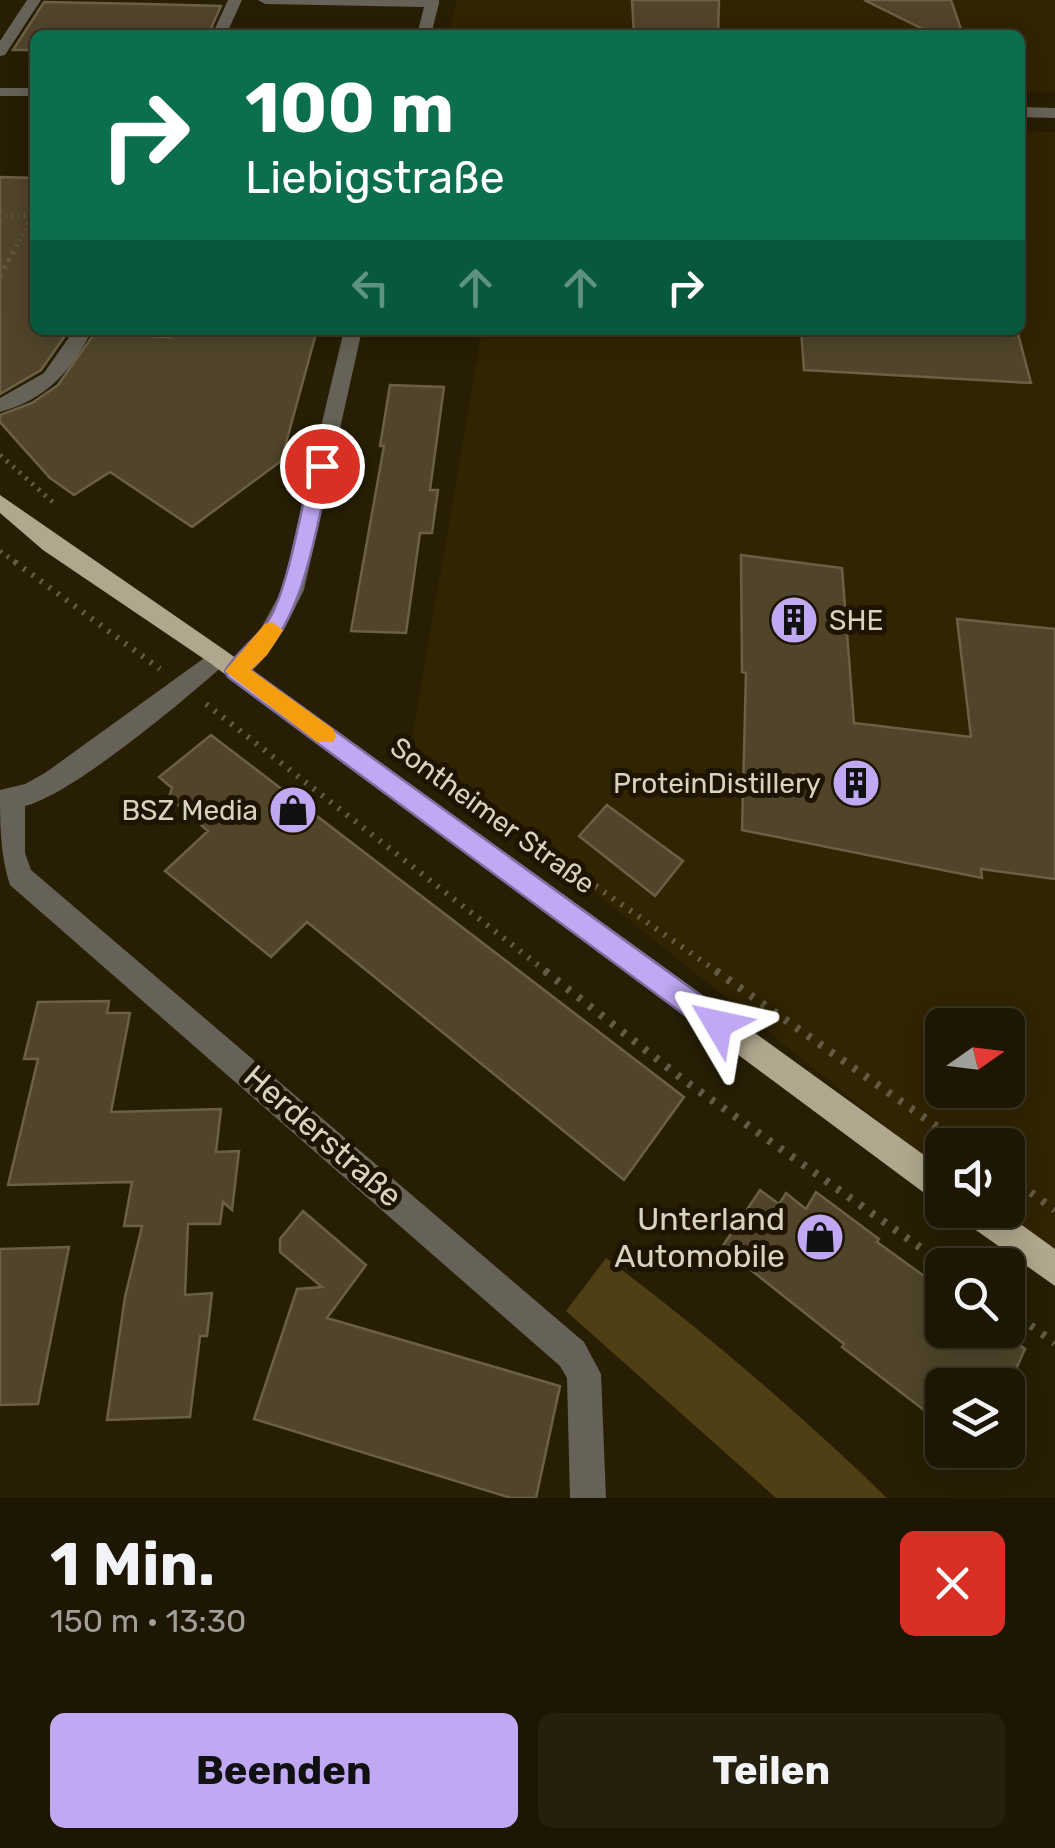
<!DOCTYPE html>
<html lang="de">
<head>
<meta charset="utf-8">
<style>
  body { margin:0; font-family:Rubik,sans-serif; background:#251f0d; color:#f1f3f6; height:100vh; display:flex; flex-direction:column; font-size:38px; white-space:nowrap }
  * { box-sizing:border-box; margin:0 }
  p { font-size:32px; color:#a09f9a }
  .icon { flex:none; width:55px; height:55px; fill:none; stroke:currentColor; stroke-width:2; stroke-linecap:round; stroke-linejoin:round }
  .map { position:relative; height:1498px; overflow:hidden }
  .side { display:flex; flex-direction:column; background:#1d1603; flex:1 }
  .side>* { flex:none }
  .top-card { position:absolute; left:30px; top:30px; width:995px; height:305px; border-radius:15px; box-shadow:0 5px 25px #0003,0 0 0 2px #3b3525; background:#0b6e4f; color:#fff; overflow:hidden }
  .needle { width:65px; rotate:76deg }
  .fabs { position:absolute; left:925px; top:1008px; display:grid; gap:20px }
  .fabs a { display:grid; place-items:center; width:100px; height:100px; border-radius:15px; background:#1d1603; box-shadow:0 5px 25px #0003,0 0 0 2px #3b3525; font-size:50px }
  .pin { position:absolute; display:grid; place-items:center; width:85px; height:85px; color:#fff; margin:-42px; border:5px solid #fff; border-radius:50%; box-shadow:0 2px 10px #0007 }
  .me { position:absolute; width:110px; margin:-55px; rotate:306deg; stroke-linejoin:round; filter:drop-shadow(0 0 8px #0008) }
  .turn { display:flex; align-items:center; gap:35px; height:210px; padding:0 50px; font-size:45px }
  .turn .icon { width:130px; height:130px; stroke-width:2.5 }
  .turn b { display:block; font-size:70px; line-height:85px }
  .lanes { display:flex; align-items:center; height:95px; padding:0 50px; background:#0003; justify-content:center; gap:50px; direction:ltr }
  .lanes .off { opacity:.35 }
  .round { display:grid; place-items:center; flex:none; width:105px; height:105px; border-radius:15px; background:#251f0d }
  .summary { display:flex; align-items:center; justify-content:space-between; height:170px; padding:0 50px }
  h1 { font-size:60px; font-weight:700; line-height:75px }
  .primary-button { display:flex; gap:20px; margin-top:auto; padding:20px 50px }
  .primary-button a { flex:1; height:115px; border-radius:15px; background:#c0a8f3; color:#111; font-size:40px; font-weight:700; line-height:115px; text-align:center }
  .primary-button a+a { background:#251f0d; color:#f1f3f6 }
  .map>svg:first-child { display:block }
  .built { fill:#302401; fill-rule:evenodd }
  .green { fill:#4f3f14 }
  .building { fill:#50452b; stroke:#6b6045; stroke-width:2.5 }
  .lines { fill:none; stroke-linecap:round; stroke-linejoin:round }
  .path-far3 { stroke:#635b45; stroke-width:4; stroke-dasharray:1 5; stroke-linecap:butt }
  .path-far2 { stroke:#635b45; stroke-width:5; stroke-dasharray:2.5 6; stroke-linecap:butt }
  .path-far1 { stroke:#635b45; stroke-width:6; stroke-dasharray:2.5 8; stroke-linecap:butt }
  .path { stroke:#635b45; stroke-width:8; stroke-dasharray:4 10; stroke-linecap:butt }
  .minor { fill:#676257; fill-rule:evenodd }
  .major { fill:#b1a78e; fill-rule:evenodd }
  .route { fill:#c0a8f3; stroke:#7d6d9e; stroke-width:2.5 }
  .slow { fill:#f59e0b }
  .labels { text-anchor:middle; stroke-width:10; stroke-linejoin:round; paint-order:stroke }
  .poi-label { font-size:28px; fill:#d8d2c3; stroke:#1e1400; text-anchor:end }
  .street-label { font-size:28px; fill:#d8d2c3; stroke:#1e1400 }
  .near-street-label { font-size:32px; fill:#d8d2c3; stroke:#1e1400 }
  .near-poi-label { font-size:32px; fill:#d8d2c3; stroke:#1e1400; text-anchor:end }
</style>
</head>
<body>
<div class="map">
<svg width="1055" height="1498" viewBox="0 0 1055 1498">
  <rect width="100%" height="100%" fill="#271e04"/>
  <path class="built" d="M456,0H1055V92L1020,91V35H449Z
    M1020,131L1055,132V1262L990,1210H1008V1145H942V1172L411,744L482,330H1020ZM942,1025H1008V1090H942Z"/>
  <path class="green" d="M606,1258C705,1332 798,1412 887,1498H776L566,1311Z"/>
  <path class="building" d="M632,0H719L718,35H634Z
    M864,0H951L963,35H935Z
    M44,2L146,4L221,6L208,35H35V50H13Z
    M0,177L35,178V330L67,333L41,370L0,394Z
    M172,330H317L281,461L192,527L110,472L74,495L50,478L0,422V415L32,403L58,385L94,334L170,337Z
    M801,330H1017L1031,383L804,370Z
    M390,385L444,387L430,490H438L432,533H420L406,633L351,631L384,446H380Z
    M741,555L842,568L854,723L971,737L957,619L1055,629V879L981,869L982,878L742,830L746,673L742,672Z
    M211,735L684,1097L624,1180L307,922L271,957L165,871L208,831L169,797L172,788L159,777Z
    M607,805L683,861L655,896L579,836Z
    M109,1001L107,1013H130L111,1112L221,1109L216,1152L239,1151L232,1210L223,1202L220,1224H188L185,1295L212,1293L207,1336H200L190,1417L107,1420L125,1297L142,1226H124L132,1182L8,1185L38,1059H24L38,1002Z
    M760,1190L779,1204L786,1193L806,1209L816,1192L879,1239L877,1242L942,1289V1330H999L1025,1349L1009,1385H942V1424L842,1347L844,1344L722,1247Z
    M303,1211L366,1265L327,1318L560,1386L536,1498H511L254,1419L297,1289L322,1287L280,1252V1239Z
    M69,1247L38,1404L0,1405V1249Z"/>
  <g class="lines">
    <path class="path-far3" d="M0,216H33L16,248"/>
    <path class="path-far2" d="M0,276L17,245
      M0,455L56,505
      M0,551L19,565"/>
    <path class="path-far1" d="M15,562L160,669
      M206,704L548,973
      M458,789L719,973"/>
    <path class="path" d="M545,971L685,1081L945,1265
      M716,971L963,1145
      M1008,1176L1055,1210
      M1008,1309L1055,1343"/>
    <path class="minor" d="M27,0H41L5,55L0,56V41Z
      M228,0H242L226,35H212Z
      M258,0H439V3L431,35H417L424,7L265,4Z
      M0,88H35V96H0Z
      M1020,107L1055,108V118L1020,117Z
      M74,330H92C72,371 45,400 0,412V398L44,373Z
      M344,330H362L304,590L284,630L262,659L244,678H228L224,671L261,628L282,590Z
      M218,648L230,657L226,663C186,699 73,794 25,806V853L31,870L584,1342L601,1374L606,1498H570L567,1378L560,1366L10,885C0,855 0,823 0,790L25,784L45,773Z"/>
    <path class="major" d="M0,495L226,651L942,1168V1203L931,1198L210,663L43,550L0,513Z
      M958,1210H1001L1055,1249V1286L963,1221Z"/>
  </g>
  <path class="route" d="M322,459L331,466C313,537 306,618 251,670L728,1015L732,1024L728,1033L718,1037L709,1033L228,677L225,671C238,649 263,635 274,610C291,573 301,507 312,466Z"/>
  <path class="slow" d="M272,622L283,630L267,655L251,670L333,729L336,736L333,742H317L225,671L265,624Z"/>
  <defs>
    <g id="building-disc" transform="scale(2.5)"><circle r="9.5" fill="#c0a8f3" stroke="#1e1400"/><path d="M-4-6H4V6H1V3H-1V6H-4ZM-2.5-4.3h1.7v1.8h-1.7ZM.8-4.3h1.7v1.8H.8ZM-2.5-1h1.7V.8h-1.7ZM.8-1h1.7V.8H.8Z" fill="#111"/></g>
    <g id="shop-disc" transform="scale(2.5)"><circle r="9.5" fill="#c0a8f3" stroke="#1e1400"/><path d="M-5-2.5h2.3a2.7 3.5 0 0 1 5.4 0H5L5.5 6h-11ZM-1.5-2.5h3a1.5 2.3 0 0 0-3 0Z" fill="#111"/></g>
  </defs>
  <g fill-rule="evenodd">
    <use href="#building-disc" x="794" y="620"/>
    <use href="#building-disc" x="856" y="783"/>
    <use href="#shop-disc" x="293" y="810"/>
    <use href="#shop-disc" x="820" y="1237"/>
  </g>
  <g class="labels">
    <g class="poi-label">
      <text x="829" y="630" text-anchor="start">SHE</text>
      <text x="821" y="793">ProteinDistillery</text>
      <text x="258" y="820">BSZ Media</text>
    </g>
    <g class="street-label">
      <text transform="translate(493 815) rotate(36)" y="10">Sontheimer Straße</text>
    </g>
    <g class="near-street-label">
      <text transform="translate(323 1136) rotate(41)" y="11">Herderstraße</text>
    </g>
    <g class="near-poi-label">
      <text x="785" y="1230">Unterland<tspan x="785" dy="37">Automobile</tspan></text>
    </g>
  </g>
</svg>
<div class="fabs">
<a><svg class="needle" viewBox="-14 -14 28 28"><path d="M0-13l5 13h-10z" fill="#e53935"/><path d="M0 13l5-13h-10z" fill="#a09f9a"/></svg></a>
<a><svg class="icon" aria-label="sound" viewBox="0 0 24 24"><path d="M4 9h4l5-4v14l-5-4H4zM17 9q2 3 0 6"/></svg></a>
<a><svg class="icon" aria-label="search" viewBox="0 0 24 24"><circle cx="10" cy="10" r="6"/><path d="M15 15l6 6"/></svg></a>
<a><svg class="icon" aria-label="layers" viewBox="0 0 24 24"><path d="M12 4l9 5-9 5-9-5zM3 14l9 5 9-5"/></svg></a>
</div>
<div class="pin" style="left:322px;top:466px;background:#d93025"><svg class="icon" aria-label="arrive" viewBox="0 0 24 24"><path d="M6 21V4h12l-3 4 3 4H6"/></svg></div>
<svg class="me" style="left:718px;top:1024px" viewBox="-20 -20 40 40"><path d="M0-17L14 15 0 8-14 15z" fill="#c0a8f3" stroke="#fff" stroke-width="4"/></svg>
<div class="top-card">
<div class="turn"><svg class="icon" aria-label="right" viewBox="0 0 24 24"><path d="M7 20v-9h11M14 6l5 5-5 5"/></svg><div><b>100 m</b>Liebigstraße</div></div>
<div class="lanes"><svg class="icon off" aria-label="left" viewBox="0 0 24 24"><path d="M17 20v-9H6M10 6l-5 5 5 5"/></svg><svg class="icon off" aria-label="ahead" viewBox="0 0 24 24"><path d="M12 20V5M6 11l6-6 6 6"/></svg><svg class="icon off" aria-label="ahead" viewBox="0 0 24 24"><path d="M12 20V5M6 11l6-6 6 6"/></svg><svg class="icon" aria-label="right" viewBox="0 0 24 24"><path d="M7 20v-9h11M14 6l5 5-5 5"/></svg></div>
</div>
</div>
<section class="side">
<div class="summary"><div><h1>1 Min.</h1><p>150 m · 13:30</p></div><a class="round" style="background:#d93025;color:#fff"><svg class="icon" aria-label="close" viewBox="0 0 24 24"><path d="M6 6l12 12M18 6L6 18"/></svg></a></div>
<div class="primary-button"><a>Beenden</a><a>Teilen</a></div>
</section>
</body>
</html>
